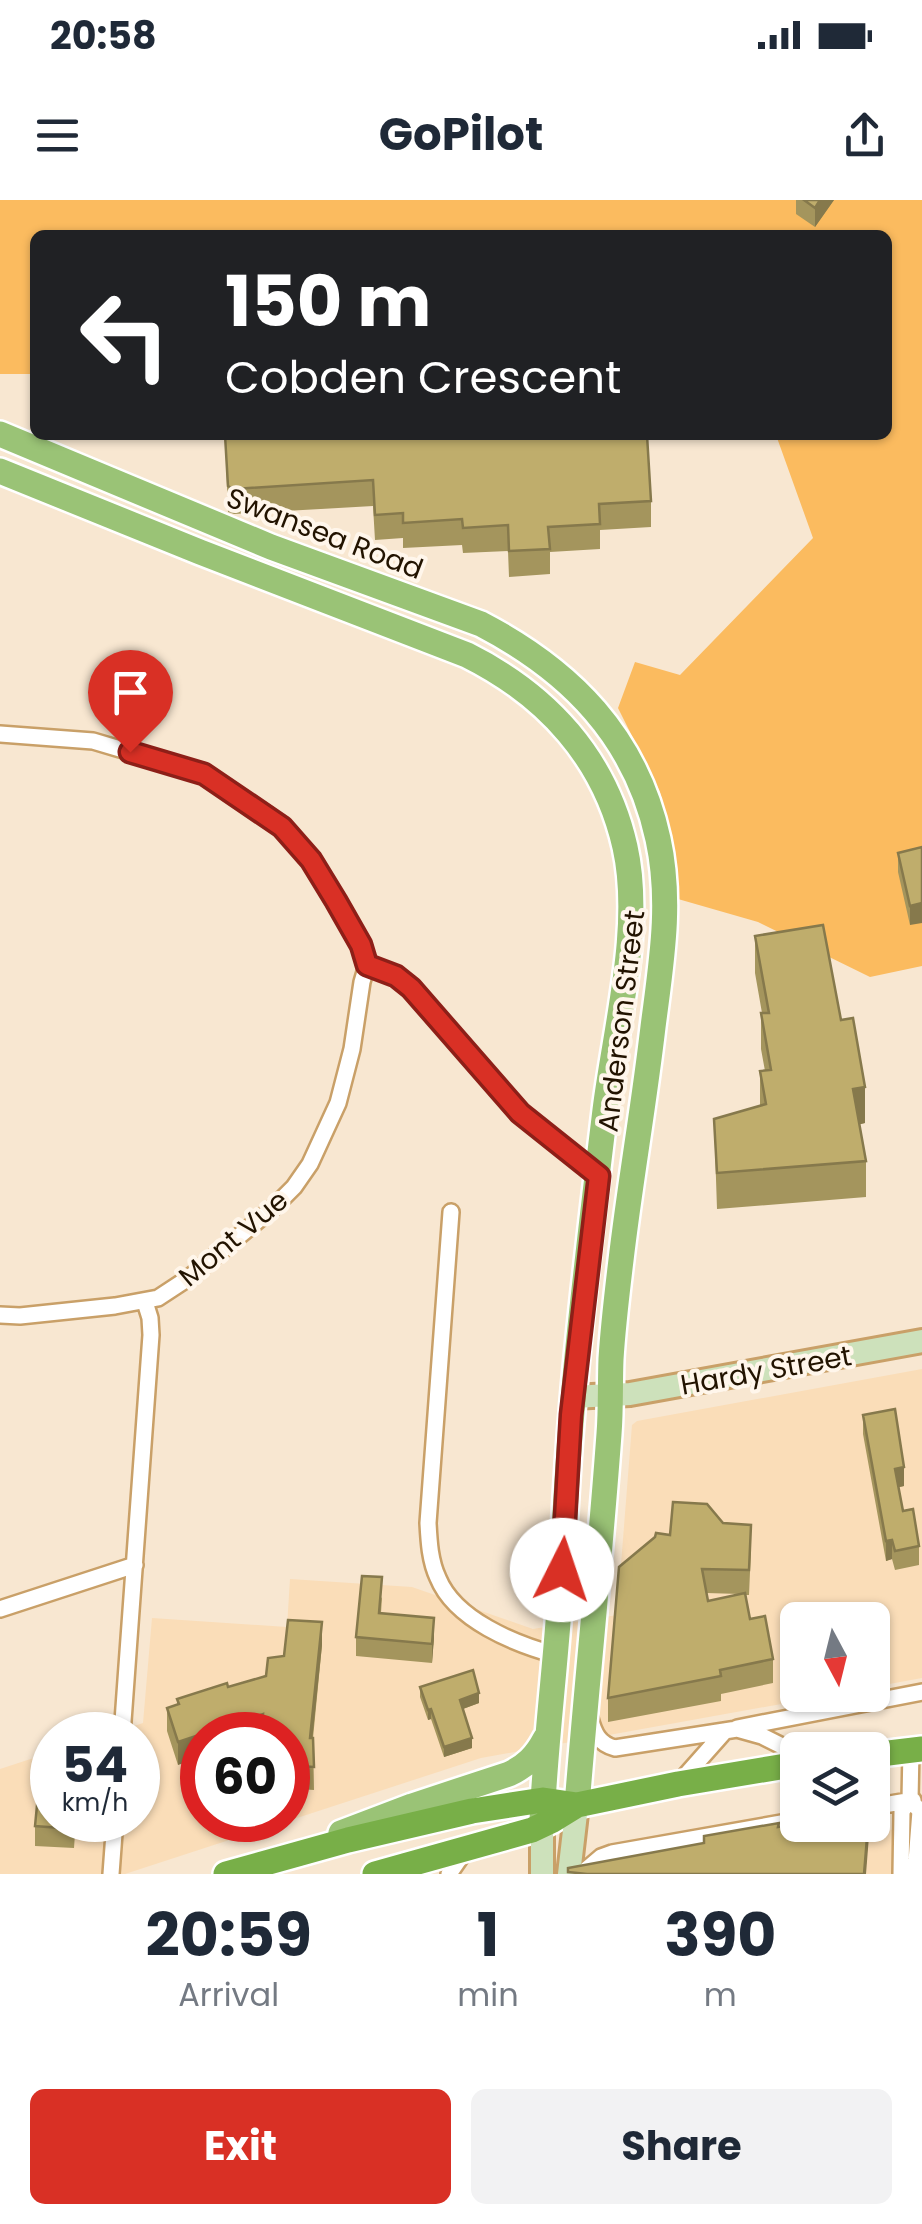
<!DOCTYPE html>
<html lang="en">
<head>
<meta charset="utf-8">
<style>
  body { margin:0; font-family:Poppins,sans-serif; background:#f2f2f3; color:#1f2937; height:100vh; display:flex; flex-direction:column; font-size:38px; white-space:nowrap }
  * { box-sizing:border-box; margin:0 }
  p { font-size:32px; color:#747a83 }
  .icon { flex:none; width:55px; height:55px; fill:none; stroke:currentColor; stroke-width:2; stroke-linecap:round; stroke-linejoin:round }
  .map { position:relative; height:1674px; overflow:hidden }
  .sheet { display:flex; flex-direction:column; background:#fff; flex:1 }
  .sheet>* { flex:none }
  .hud { position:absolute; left:30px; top:30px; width:862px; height:210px; border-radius:15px; box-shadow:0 2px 8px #0004; background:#202124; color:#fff; overflow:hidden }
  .needle { width:65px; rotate:173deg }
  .controls { position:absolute; left:780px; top:1402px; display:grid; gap:20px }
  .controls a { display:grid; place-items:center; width:110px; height:110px; border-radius:15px; background:#fff; box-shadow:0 2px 8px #0004; font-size:50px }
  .speed { position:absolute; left:30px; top:1512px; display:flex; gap:20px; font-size:50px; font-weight:700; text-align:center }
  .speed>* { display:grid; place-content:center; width:130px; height:130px; border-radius:50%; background:#fff; box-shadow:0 2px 8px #0004; line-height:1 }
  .speed small { font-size:25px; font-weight:400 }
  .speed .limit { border:15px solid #d22; background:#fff; color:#111 }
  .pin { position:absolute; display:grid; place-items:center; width:85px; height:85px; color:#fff; margin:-102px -42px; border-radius:50% 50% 50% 0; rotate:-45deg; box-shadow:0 0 10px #0007 }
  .pin .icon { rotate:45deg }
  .me { position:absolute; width:110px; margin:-55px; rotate:4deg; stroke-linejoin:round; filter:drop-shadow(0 0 8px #0008) }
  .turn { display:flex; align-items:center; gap:35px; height:210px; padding:0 30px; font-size:45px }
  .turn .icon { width:130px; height:130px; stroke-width:2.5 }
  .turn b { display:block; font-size:70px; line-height:85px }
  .eta { display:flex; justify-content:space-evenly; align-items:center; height:170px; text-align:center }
  .eta b { font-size:60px; font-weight:700; line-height:70px }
  .action { display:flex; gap:20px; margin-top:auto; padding:20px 30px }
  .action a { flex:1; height:115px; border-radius:15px; background:#d93025; color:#fff; font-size:40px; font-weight:700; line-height:115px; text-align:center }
  .action a+a { background:#f2f2f3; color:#1f2937 }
  .status { display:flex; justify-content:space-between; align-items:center; height:70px; padding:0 50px; background:#fff; direction:ltr }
  .status svg { height:28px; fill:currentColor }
  header { display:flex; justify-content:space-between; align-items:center; height:130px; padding:0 30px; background:#fff; font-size:45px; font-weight:700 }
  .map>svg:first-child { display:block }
  .built { fill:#faddb8; fill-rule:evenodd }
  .green { fill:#fbbb5f }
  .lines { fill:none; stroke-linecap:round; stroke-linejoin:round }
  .minor-casing { stroke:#c9a068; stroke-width:20 }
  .secondary-casing { stroke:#c9a068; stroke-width:28 }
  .primary-casing { stroke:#fff; stroke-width:30 }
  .trunk-casing { stroke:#fff; stroke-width:30 }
  .minor { stroke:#fff; stroke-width:15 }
  .secondary { stroke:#cde1bb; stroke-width:22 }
  .primary { stroke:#9ac376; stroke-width:25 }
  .trunk { stroke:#78af48; stroke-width:25 }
  .wall { fill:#a4955d; fill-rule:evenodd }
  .shaded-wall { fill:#86794c }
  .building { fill:#bfad6c; stroke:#86794c; stroke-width:2.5 }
  .route-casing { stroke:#8d1f18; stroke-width:25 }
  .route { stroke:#d93025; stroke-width:18 }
  .labels { text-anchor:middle; stroke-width:8; stroke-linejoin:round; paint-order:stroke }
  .street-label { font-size:28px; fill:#221300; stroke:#fff6eb }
</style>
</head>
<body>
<div class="status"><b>20:58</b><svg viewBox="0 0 49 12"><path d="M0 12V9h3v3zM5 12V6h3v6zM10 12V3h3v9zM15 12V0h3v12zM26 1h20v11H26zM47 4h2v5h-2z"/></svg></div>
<header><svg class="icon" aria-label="menu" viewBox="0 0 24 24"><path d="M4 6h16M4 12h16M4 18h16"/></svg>GoPilot<svg class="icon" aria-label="share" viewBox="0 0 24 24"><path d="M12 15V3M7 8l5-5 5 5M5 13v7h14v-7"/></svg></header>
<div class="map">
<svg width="922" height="1674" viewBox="0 0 922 1674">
  <rect width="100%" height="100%" fill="#f8e7d1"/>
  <path class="built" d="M922,1169V1478L873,1487L872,1420H798V1495H831L481,1558L125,1674H0V1569L52,1552V1620H138V1535H107L143,1523L152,1418L287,1427L290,1379L412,1387L533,1429L617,1415L632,1225L637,1221ZM202,1535H288V1620H202Z
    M922,1624V1674H651Z"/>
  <path class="green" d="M0,0H922V766L870,777L758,722L678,699L672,643L660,592L618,508L635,462L680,475L813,338L776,235H888V35H35V174H0Z"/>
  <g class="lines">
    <g class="minor-casing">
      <path id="minor" d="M0,534L93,541L204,574L268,615L291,634L311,660L336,701L361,745L367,765L396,776L411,788L521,913L599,976
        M451,1012L428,1323C429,1342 430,1361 438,1378C455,1420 515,1444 556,1455
        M0,1115L20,1116L115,1106L158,1098L190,1077L274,1007L294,987L310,964L338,903L352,849L362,782L367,765
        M0,1409L135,1365
        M590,1518C594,1533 599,1544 615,1548L737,1529L762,1536L798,1554
        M737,1528L922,1492
        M122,1535L151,1135L150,1118L145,1102
        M678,1584L725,1531
        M910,1600L920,1611L915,1674
        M872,1607L913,1600
        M111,1674L115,1620
        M449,1674L465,1651
        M581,1674L601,1657L612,1653L798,1620
        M901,1674L902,1611L910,1600L911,1550"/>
    </g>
    <g class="secondary-casing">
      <path id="secondary" d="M573,1197L630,1194L922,1141
        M542,1674V1626
        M569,1674L577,1605"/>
    </g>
    <g class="primary-casing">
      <path id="primary" d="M0,234L271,347L481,424C571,471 636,537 658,639C672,703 661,764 653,827C644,905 630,983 621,1060C617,1093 613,1126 611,1159C610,1184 611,1209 609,1234C600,1358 587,1481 577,1605
        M0,271L200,352L467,455C547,495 605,558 625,647C643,727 615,829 605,910C593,1011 580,1112 572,1212C566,1278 564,1344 559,1409C554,1480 545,1550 542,1621
        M341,1633L412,1606L509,1574C526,1566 536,1556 545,1539"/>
    </g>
    <g class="trunk-casing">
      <path id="trunk" d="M872,1555L922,1549
        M226,1674L348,1640L472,1611L543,1600L577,1605L678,1584L798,1564
        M375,1674L532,1630L551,1621L577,1605"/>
    </g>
    <use href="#minor" class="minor"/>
    <use href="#secondary" class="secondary"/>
    <use href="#primary" class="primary"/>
    <use href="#trunk" class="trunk"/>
  </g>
  <path class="wall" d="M796,0H834L815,27L796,14Z
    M225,235L651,301V327L600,330V349L550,352V374L509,377L508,351L463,353L462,345L403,348V338L375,340L373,306L234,314L228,312Z
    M922,647L910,725L898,672V653Z
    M755,736L841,820L865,923L859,924L866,961V997L717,1009L714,919L760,906V871H765L761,849V813H762L755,773Z
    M863,1215L904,1286L899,1287L903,1311L919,1346V1365L895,1370L892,1359L886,1361L863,1234Z
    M670,1335L751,1349L749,1395H745L750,1419L773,1459V1483L721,1494V1501L608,1522V1498ZM706,1393L740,1394L708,1401Z
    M382,1397L381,1413L434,1437L432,1463L356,1456V1437Z
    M322,1445L313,1538L314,1590L299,1589L297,1612L288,1615V1535H202L178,1565L167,1531V1508L177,1504V1499L228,1487L266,1476L284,1456Z
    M420,1487L479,1503L463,1509L472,1548L444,1557L431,1519L428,1520L420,1497Z
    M52,1620H76L74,1648L35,1646V1626Z"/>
  <path class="shaded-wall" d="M820,0H834L815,27V8Z
    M922,703V723L910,725V706Z
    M865,887V923L853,926V889Z
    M904,1267V1286L895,1288V1269Z
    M892,1340V1359L886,1361V1341Z
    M434,1418V1437L432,1463V1444Z
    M322,1422V1445L310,1561V1538Z
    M479,1493V1503L460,1510V1500Z
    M431,1509V1519L428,1520V1510Z
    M263,1514V1535H229L230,1525Z
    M205,1533V1535H202V1557L178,1565V1542Z
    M472,1538V1548L444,1557V1547Z
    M299,1566L297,1612L288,1615V1592Z
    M255,1620H273L255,1626Z
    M868,1625L869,1636L866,1674H864Z"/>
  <path class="building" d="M804,0H820L815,8Z
    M225,235H647L651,301L599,304L600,324L548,327L550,349L509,351L508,325L463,328L462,319L403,323V313L375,315L373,280L234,289L228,286Z
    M922,647V703L910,706L898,653Z
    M823,725L841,820L853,818L865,887L853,889L866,961L717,973L714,919L766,904L760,871L771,870L761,813H769L755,736Z
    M895,1209L904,1267L895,1269L903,1311L913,1309L919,1346L895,1351L892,1340L886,1341L863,1215Z
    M673,1302L707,1304L723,1323L751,1325L749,1370L702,1369L708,1401L745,1393L750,1419L765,1416L773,1459L720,1470L721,1476L608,1498L619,1367L655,1337L656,1333L670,1335Z
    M362,1376L382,1377L379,1413L434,1418L432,1444L356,1437Z
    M288,1420L322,1422L310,1538H313L314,1567L299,1566L297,1589L288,1592V1535H261L263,1514L230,1525L229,1535H205V1533L178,1542L167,1508L179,1504L177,1499L227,1483L228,1487L266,1476L268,1458L284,1456Z
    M473,1470L479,1493L460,1500L472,1538L444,1547L431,1509L428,1510L420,1487Z
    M52,1573V1620H75L74,1629L35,1626L38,1595H42L43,1582Z
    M779,1623L778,1627L798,1624L868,1625L864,1674H587L568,1672V1668L704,1643V1636Z"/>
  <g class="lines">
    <g class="route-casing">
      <path id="route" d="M130,552L204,574L282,627L311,660L336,701L361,745L367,765L396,776L411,788L520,913L599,976L571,1215L562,1370"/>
    </g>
    <use href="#route" class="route"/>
  </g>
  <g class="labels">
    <g class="street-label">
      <text transform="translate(325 333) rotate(21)" y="10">Swansea Road</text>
      <text transform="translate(621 821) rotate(-83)" y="10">Anderson Street</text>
      <text transform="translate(233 1038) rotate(-40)" y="10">Mont Vue</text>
      <text transform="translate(766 1170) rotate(-10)" y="10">Hardy Street</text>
    </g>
  </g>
</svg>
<div class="controls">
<a><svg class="needle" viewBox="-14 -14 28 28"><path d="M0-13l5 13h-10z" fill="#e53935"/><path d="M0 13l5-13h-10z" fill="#747a83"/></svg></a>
<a><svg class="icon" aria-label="layers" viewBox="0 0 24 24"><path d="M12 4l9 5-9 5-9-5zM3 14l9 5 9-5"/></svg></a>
</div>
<div class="speed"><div>54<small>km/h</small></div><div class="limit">60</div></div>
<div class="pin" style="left:130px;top:552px;background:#d93025"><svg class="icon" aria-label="arrive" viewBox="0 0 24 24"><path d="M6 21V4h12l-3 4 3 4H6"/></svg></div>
<svg class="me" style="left:562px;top:1370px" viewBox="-20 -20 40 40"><circle r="19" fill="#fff"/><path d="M0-13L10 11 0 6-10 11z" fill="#d93025"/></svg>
<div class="hud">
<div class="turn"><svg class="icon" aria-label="left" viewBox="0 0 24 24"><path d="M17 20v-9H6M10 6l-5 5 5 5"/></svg><div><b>150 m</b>Cobden Crescent</div></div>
</div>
</div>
<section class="sheet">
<div class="eta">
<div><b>20:59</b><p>Arrival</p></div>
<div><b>1</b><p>min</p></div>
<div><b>390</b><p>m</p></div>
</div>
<div class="action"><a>Exit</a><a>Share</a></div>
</section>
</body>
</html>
